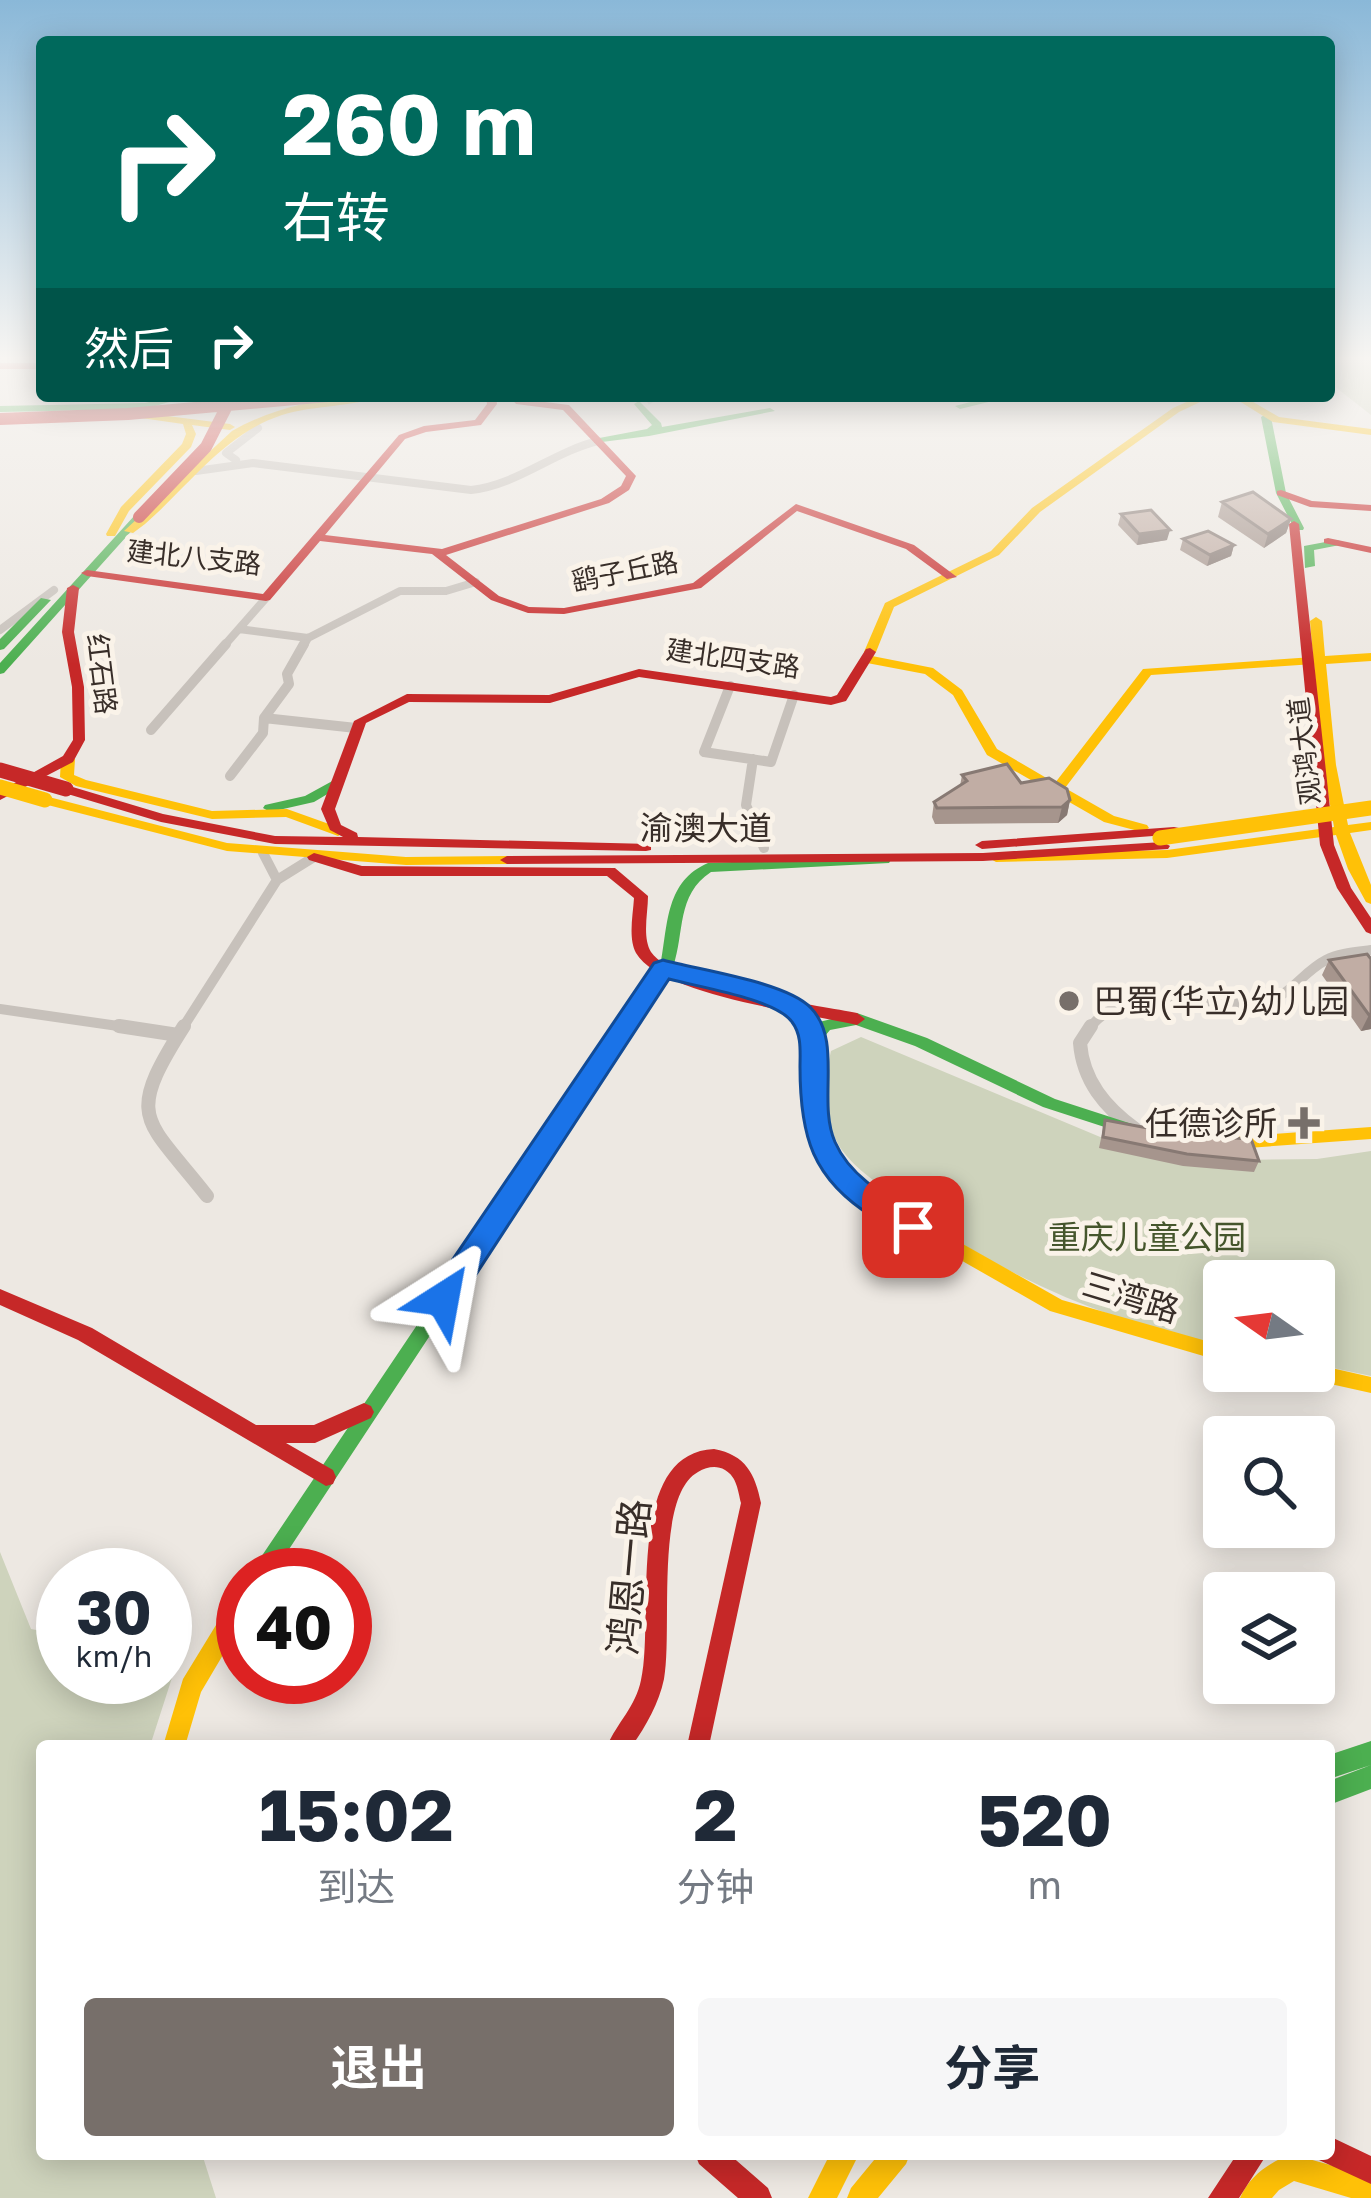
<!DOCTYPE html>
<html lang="zh">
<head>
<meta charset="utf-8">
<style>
  body { margin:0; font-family:"Golos Text","Noto Sans SC",sans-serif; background:#f6f6f7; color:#1f2937; height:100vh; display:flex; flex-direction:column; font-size:45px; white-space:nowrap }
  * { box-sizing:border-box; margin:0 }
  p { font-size:39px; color:#747a83 }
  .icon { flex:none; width:66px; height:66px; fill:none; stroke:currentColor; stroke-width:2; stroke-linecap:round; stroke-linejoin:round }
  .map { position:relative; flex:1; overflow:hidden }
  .details { position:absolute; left:36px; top:1740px; width:1299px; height:420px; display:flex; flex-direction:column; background:#fff; border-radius:12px; box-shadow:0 6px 30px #0003 }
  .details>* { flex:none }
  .banner { position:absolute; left:36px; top:36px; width:1299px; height:366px; border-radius:12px; box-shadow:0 6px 30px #0003; background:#00695c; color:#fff; overflow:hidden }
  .needle { width:78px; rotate:284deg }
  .controls { position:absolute; left:1203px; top:1260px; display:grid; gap:24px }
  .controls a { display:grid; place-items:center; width:132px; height:132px; border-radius:12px; background:#fff; box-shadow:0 6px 30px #0003; font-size:60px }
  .speed { position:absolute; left:36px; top:1548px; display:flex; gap:24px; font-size:60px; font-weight:700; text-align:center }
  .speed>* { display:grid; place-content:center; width:156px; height:156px; border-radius:50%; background:#fff; box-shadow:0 6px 30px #0003; line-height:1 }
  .speed small { font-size:30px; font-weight:400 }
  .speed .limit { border:18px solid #d22; background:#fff; color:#111 }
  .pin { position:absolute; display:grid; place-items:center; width:102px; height:102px; color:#fff; margin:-51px; border-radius:24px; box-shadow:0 6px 18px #0006 }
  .me { position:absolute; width:132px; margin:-66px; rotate:34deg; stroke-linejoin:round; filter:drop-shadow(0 0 9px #0008) }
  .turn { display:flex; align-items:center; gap:42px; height:252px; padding:0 48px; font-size:54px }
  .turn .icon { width:156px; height:156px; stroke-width:2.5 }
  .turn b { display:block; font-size:84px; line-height:102px }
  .then { display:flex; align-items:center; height:114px; padding:0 48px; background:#0003; gap:24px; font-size:45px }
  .eta { display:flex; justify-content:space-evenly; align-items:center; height:204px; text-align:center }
  .eta b { font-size:72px; font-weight:700; line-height:84px }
  .action { display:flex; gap:24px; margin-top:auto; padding:24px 48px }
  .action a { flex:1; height:138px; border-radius:12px; background:#776f6a; color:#fff; font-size:48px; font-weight:700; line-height:138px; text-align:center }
  .action a+a { background:#f6f6f7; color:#1f2937 }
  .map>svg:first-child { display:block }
  .green { fill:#ced3bc }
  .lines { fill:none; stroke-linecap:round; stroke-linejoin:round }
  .secondary-tunnel { stroke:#c9c3bd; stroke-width:10; stroke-dasharray:10 4.5; stroke-linecap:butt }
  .street-far2 { stroke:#c7c1bb; stroke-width:8 }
  .street-far1 { stroke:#c7c1bb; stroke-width:10 }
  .street { stroke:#c7c1bb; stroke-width:14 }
  .fast { fill:#4caf50; fill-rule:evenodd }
  .slow { fill:#ffc107; fill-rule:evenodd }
  .jam { fill:#c62828; fill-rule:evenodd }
  .slow-bridge { stroke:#ffc107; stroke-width:15 }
  .jam-bridge-far1 { stroke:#c62828; stroke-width:12 }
  .jam-bridge { stroke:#c62828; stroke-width:15 }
  .wall { fill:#a6958d }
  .shaded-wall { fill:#877973 }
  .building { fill:#c1ada4; stroke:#877973; stroke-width:3 }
  .route { fill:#1a73e8; stroke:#114b97; stroke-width:3 }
  .poi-dot { fill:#776f6a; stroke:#faf3e9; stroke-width:4.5 }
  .labels { text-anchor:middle; stroke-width:10; stroke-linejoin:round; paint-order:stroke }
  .far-street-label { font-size:27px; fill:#382e29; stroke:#faf3e9 }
  .street-label { font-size:33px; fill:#382e29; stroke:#faf3e9 }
  .poi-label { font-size:33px; fill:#382e29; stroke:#faf3e9; text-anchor:start }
  .park-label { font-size:33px; fill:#45562c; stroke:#faf3e9 }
  .near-street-label { font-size:39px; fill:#382e29; stroke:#faf3e9 }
</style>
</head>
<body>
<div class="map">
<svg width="1371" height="2198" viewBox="0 0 1371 2198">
  <rect width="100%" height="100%" fill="#ede8e2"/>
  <path class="green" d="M1329,356H1371V415L1329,382Z
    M861,1037L1105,1139L1234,1160L1317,1159L1371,1151V1376L1314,1364V1281H1224V1346C1102,1321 988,1271 890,1193C872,1179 848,1163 837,1142C824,1117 824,1078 831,1051Z
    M0,1552L31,1629L63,1635V1677H165V1654L179,1656L150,1746H42V2154H202L216,2198H0Z"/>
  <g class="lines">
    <path class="secondary-tunnel" d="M649,396L653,402"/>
    <path class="street-far2" d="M236,460L226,453L258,428
      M196,471L253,463L471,490C517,485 553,452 598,441
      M239,629L308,638L400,591H446L476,582
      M0,630L54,590
      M223,647L266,598
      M303,647L308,638"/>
    <path class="street-far1" d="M730,686L704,752L771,762L794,695
      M264,718L356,728
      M151,730L226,644
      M753,759L746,805L764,848
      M230,776L263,733L264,718L289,684L287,674L304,644
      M263,853L277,880
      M0,1009L139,1029
      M182,1029L277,880L314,857
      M1089,1029C1124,980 1206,1007 1257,1003C1290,1000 1299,974 1326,960C1339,953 1356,952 1371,950"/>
    <path class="street" d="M119,1026L178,1035
      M184,1026C124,1120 145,1117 207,1196
      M1091,1026L1080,1043C1083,1081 1105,1107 1135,1129"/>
    <path class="fast" d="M175,396L183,398L145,409L0,412V406L145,403Z
      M994,396H1013L960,409L955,406Z
      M639,401L661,423L662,427L770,408L775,411L649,436L594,443V439L647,429L652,425L634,404Z
      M1266,414L1271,417L1286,493L1304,528L1303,530H1295L1276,493L1261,417Z
      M135,515L144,517L4,673L0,674V663Z
      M1336,540L1340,541V545L1314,550L1315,566L1305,568L1304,546Z
      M41,598L51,600L4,649L0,650V639Z
      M336,779L341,780V786L314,802L270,812L263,808L265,805L305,796Z
      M884,856L891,860L889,863L711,872C676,895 685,932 673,967L272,1575H249L661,962C668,923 666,881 708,863Z
      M857,1013L927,1038L1055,1099L1132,1124L1134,1128L1132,1132L1126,1134L1043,1107L915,1046L856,1025L830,1030L819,1043L813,1045L805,1039L819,1022Z
      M1371,1741V1765L1329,1779V1755Z
      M1371,1765V1789L1329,1805V1781Z"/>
    <path class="slow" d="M351,396H382C353,407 314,405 282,415C224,434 190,485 145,524L133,533L124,531L232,431C269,410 308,401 351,396Z
      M1200,396H1213L1179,412L1040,512L999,555L894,607L876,652L866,655L864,652L885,603L991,551L1032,508L1173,408Z
      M1231,396H1243L1279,417L1371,429V435L1273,422Z
      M144,413L230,424L235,427L230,430L192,425L196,434L191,447L129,511L115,536H107L106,534L121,507L182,444L186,434L183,424L141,418L139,416Z
      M1316,617L1322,621L1325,656L1371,653V661L1326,664L1336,765L1348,825L1371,822V830L1350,833L1371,885V904L1366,902L1348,869L1336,835L1167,858L996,862L989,858L996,854L1167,850L1334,827L1323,765L1314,664L1151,675L1065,788L1114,816L1147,825L1149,828L1142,832L1104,822L987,755L953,695L925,674L867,663L861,659L867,655L933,668L962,690L997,749L1055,783L1143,669L1313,657L1310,621Z
      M68,755L75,759L74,775L86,780L212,811L287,809L343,829L345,832L338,836L286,817L212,819L76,786L60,777L61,759Z
      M45,796L227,843L406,857L507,856L514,860L507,864L406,865L227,851L40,803L38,800Z
      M777,994L815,1019L821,1039L820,1093L827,1138L862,1187L1062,1300L1224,1346V1362L1050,1311L850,1197L811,1139L804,1093L805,1039L800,1022L772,1003L769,999L772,995Z
      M1371,1127V1139L1234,1149L1228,1148L1226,1143L1228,1138L1234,1137Z
      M1314,1364L1371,1377V1393L1299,1377L1296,1371H1314Z
      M243,1591V1621L201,1692L185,1746H163L183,1679L235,1594Z
      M830,2154H859L837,2198H808Z
      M879,2154H910L906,2164L878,2198H847L851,2188Z
      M1291,2154L1366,2175L1371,2179V2198H1351L1294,2181L1279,2190L1272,2198H1240C1250,2175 1269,2163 1291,2154Z"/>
    <path class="jam" d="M0,363H42V369H0Z
      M486,396H496L497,404L481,425L426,432L405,439L325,535L442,549L601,499L621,486L626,476L563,410L516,404L509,396H519L522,399L569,405L636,476L629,490L609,503L446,555L499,596L529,607L564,608L693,583L796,504L914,545L957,577L947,579L906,549L797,511L701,588L564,614L528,613L491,600L432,554L320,541L270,600L266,601L87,576L81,573L87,570L263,594L399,435L424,426L475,420L487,404Z
      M1281,490L1312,501L1371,505V511L1310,507L1277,495V491Z
      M1294,521L1299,524L1334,845L1351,888L1371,918V934L1366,932L1337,888L1320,845L1289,524Z
      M1328,538L1371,547V553L1324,543V539Z
      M73,585L79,588L74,632L84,687L85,740L73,762L0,800V791L63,756L73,740L72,687L62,632L67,588Z
      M870,648L876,652L846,701L831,705L639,677L550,703L409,702L366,723L335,809L341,825L357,833L358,837L651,844V850L646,851L275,844L161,822L61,792L59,789L66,785L163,814L275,836L343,837L330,830L321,809L354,721L407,694L549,695L639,669L831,697L837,695L866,649Z
      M1174,827L1179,828V834L982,849L975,845L982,841Z
      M1163,842L1170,846L1168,849L983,861L507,864L500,860L507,856L983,853Z
      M314,853L362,866L615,868L648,896C648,913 642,937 651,952C674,986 815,1005 857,1013L865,1019L857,1025C810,1014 660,995 636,953C628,938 633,915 634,898L607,876H361L309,860L307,857Z
      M0,1289L92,1328L256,1425H314L364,1403L371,1406L374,1412L371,1418L315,1443H286L333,1470L336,1477L333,1484L326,1486L78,1340L0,1305Z
      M714,1449C746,1455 755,1474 761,1503L709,1746H687L741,1503C738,1491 737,1477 725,1470C716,1465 707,1467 698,1472C654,1496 673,1632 664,1679C659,1703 646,1726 632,1746H607C617,1723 636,1706 641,1680C655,1621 623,1453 714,1449Z
      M1329,2136L1371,2156V2184L1319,2160L1317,2154H1329Z
      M695,2154H729L768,2188L772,2198H738L699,2164Z
      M1237,2154H1267L1239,2198H1208Z"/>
    <path class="slow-bridge" d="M0,787L45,800
      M1160,838L1371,808"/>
    <path class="jam-bridge-far1" d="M0,419L128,414L328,396
      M139,517L206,447L232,396"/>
    <path class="jam-bridge" d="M0,770L66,789"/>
  </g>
  <path class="wall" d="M1222,502L1291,519L1286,533L1264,548L1218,517Z
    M1121,514L1167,540L1137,545L1118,525Z
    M1183,539L1234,545L1231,556L1207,566L1180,550Z
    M962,775L1021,783L1070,800L1067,815L1058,823L935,824L932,817L934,802L960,786Z
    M1371,959V1029L1361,1031L1322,975L1329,960Z
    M1105,1120L1259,1161L1254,1172L1183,1166L1099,1148Z"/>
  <path class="shaded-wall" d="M1291,519L1286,533L1264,548L1268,534Z
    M1170,530L1167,540L1137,545L1139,534Z
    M1234,545L1231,556L1207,566L1210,555Z
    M1070,800L1067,815L1058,823L1062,807Z
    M1369,1015H1371V1029L1361,1031Z"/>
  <path class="building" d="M1253,492L1291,519L1268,534L1222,502Z
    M1151,510L1170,530L1139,534L1121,514Z
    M1208,531L1234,545L1210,555L1183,539Z
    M1007,764L1021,783L1049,778L1067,789L1070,800L1062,807L937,808L934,802L967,781L962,775Z
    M1367,954L1371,959V1015H1369L1329,960Z
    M1105,1120L1185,1135L1251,1139L1259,1161L1187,1154L1103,1137Z"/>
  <linearGradient id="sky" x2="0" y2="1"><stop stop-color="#8ab8d8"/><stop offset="0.54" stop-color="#f7f5f2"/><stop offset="1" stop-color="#f7f5f2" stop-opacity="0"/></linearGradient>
  <rect width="1371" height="664" fill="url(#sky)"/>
  <path class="route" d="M663,960C699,970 787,982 811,1008C843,1041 817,1102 835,1142C851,1179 890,1198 923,1218L928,1227L923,1235C904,1241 889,1227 873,1217C812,1179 800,1136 800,1067C800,1052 802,1035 792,1022C776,999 698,987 669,979L454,1308L443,1312L432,1308L427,1299L432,1290L654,963Z"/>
  <g class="poi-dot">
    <circle cx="1069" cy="1001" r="12"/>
    <path d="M1298 1105h12v12h12v12h-12v12h-12v-12h-12v-12h12z"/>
  </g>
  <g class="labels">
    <g class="far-street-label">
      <text transform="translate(194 558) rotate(6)" y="9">建北八支路</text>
      <text transform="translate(625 572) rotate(-11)" y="9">鹞子丘路</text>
      <text transform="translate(733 659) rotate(8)" y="9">建北四支路</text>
      <text transform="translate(101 674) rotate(83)" y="9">红石路</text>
      <text transform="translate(1305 751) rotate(-97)" y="9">观鸿大道</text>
    </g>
    <g class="street-label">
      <text x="706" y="840">渝澳大道</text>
      <text transform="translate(1131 1297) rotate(17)" y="12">三湾路</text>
    </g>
    <g class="poi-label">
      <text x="1093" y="1013">巴蜀(华立)幼儿园</text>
      <text x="1277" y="1135" text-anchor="end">任德诊所</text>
    </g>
    <g class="park-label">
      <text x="1147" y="1249">重庆儿童公园</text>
    </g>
    <g class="near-street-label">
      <text transform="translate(629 1577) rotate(-85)" y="14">鸿恩一路</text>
    </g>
  </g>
</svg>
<div class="controls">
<a><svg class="needle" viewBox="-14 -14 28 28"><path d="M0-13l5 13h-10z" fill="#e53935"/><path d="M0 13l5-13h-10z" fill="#747a83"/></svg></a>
<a><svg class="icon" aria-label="search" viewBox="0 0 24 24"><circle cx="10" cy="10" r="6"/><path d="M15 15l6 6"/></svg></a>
<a><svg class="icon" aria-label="layers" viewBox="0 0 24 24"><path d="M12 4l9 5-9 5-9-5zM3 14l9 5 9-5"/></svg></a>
</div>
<div class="speed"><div>30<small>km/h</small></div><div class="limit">40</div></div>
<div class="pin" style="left:913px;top:1227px;background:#d93025"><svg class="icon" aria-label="arrive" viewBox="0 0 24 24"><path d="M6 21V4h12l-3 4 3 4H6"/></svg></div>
<svg class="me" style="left:443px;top:1299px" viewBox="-20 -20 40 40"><path d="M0-17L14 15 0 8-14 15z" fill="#1a73e8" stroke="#fff" stroke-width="4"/></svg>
<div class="banner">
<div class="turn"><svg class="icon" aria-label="right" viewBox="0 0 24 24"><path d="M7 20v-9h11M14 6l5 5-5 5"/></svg><div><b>260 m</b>右转</div></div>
<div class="then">然后<svg class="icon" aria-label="right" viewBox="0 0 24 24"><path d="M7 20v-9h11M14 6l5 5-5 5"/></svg></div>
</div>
<section class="details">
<div class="eta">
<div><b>15:02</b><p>到达</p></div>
<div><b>2</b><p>分钟</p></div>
<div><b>520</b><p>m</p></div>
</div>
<div class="action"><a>退出</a><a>分享</a></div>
</section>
</div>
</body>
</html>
